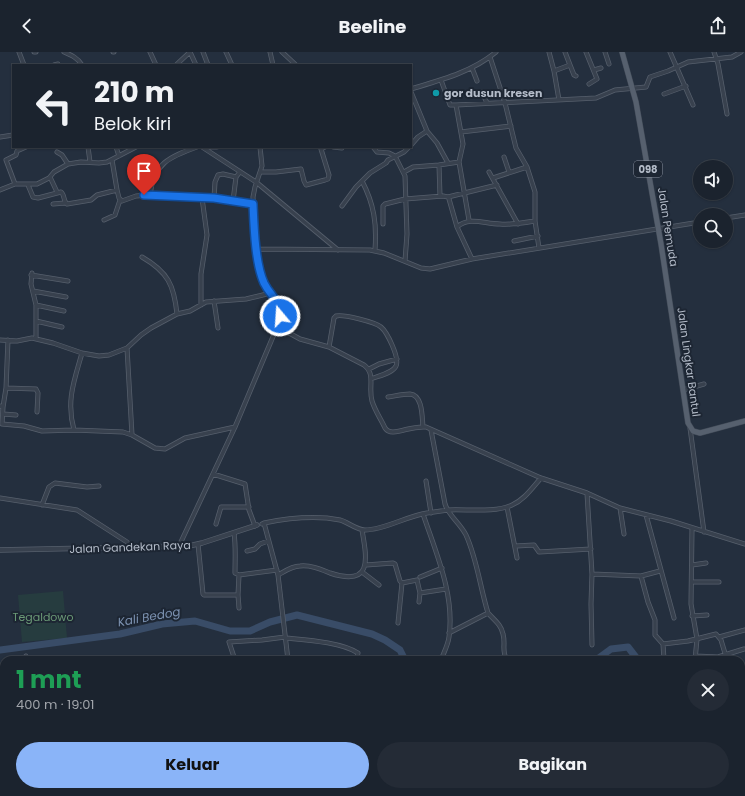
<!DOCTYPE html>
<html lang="id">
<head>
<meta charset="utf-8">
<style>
  body { margin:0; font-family:Poppins,sans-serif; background:#242b36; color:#f1f3f6; height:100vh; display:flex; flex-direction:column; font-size:15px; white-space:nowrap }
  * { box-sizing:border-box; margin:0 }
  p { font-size:13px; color:#a0a4aa }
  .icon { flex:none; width:22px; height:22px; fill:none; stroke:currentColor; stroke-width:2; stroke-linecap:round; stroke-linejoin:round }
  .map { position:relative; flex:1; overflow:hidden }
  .panel { position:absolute; left:0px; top:604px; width:745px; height:140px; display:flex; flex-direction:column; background:#1b232e; border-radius:12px 12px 0 0; box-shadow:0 1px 3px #0004,0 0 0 1px #39404a }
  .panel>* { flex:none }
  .top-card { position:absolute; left:12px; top:12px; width:400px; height:84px; border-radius:0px; box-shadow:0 1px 3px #0004,0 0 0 1px #39404a; background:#1b232e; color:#f1f3f6; overflow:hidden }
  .buttons { position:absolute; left:693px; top:108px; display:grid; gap:8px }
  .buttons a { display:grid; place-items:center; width:40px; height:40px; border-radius:50%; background:#1b232e; box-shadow:0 1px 3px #0004,0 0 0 1px #39404a; font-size:20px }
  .pin { position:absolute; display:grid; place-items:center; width:34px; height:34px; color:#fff; margin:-41px -17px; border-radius:50% 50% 50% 0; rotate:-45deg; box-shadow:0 0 4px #0007 }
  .pin .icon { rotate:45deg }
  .me { position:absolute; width:44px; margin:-22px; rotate:342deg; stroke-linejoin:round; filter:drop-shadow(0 0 3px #0008) }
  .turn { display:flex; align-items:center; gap:14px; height:84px; padding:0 16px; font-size:18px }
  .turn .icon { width:52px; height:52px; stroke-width:2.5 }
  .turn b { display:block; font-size:28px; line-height:34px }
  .round { display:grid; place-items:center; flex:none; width:42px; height:42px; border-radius:21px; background:#242b36 }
  .head { display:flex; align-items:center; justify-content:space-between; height:68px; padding:0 16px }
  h1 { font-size:24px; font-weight:700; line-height:30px; color:#1e9e55 }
  .cta { display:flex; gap:8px; margin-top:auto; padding:8px 16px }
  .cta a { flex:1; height:46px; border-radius:24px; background:#8ab4f8; color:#111; font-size:16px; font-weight:700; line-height:46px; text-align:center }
  .cta a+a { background:#242b36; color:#f1f3f6 }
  header { display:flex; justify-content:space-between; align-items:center; height:52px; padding:0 16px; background:#1b232e; font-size:18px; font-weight:700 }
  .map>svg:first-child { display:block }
  .green { fill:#263c3f }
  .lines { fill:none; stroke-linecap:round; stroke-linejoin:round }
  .river { stroke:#394c67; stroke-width:7 }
  .minor-casing { stroke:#565f6c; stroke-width:5 }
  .tertiary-casing { stroke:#565f6c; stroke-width:5.5 }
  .secondary-casing { stroke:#565f6c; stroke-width:6 }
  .primary-casing { stroke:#414a57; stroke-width:6 }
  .minor { stroke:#38414e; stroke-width:3.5 }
  .tertiary { stroke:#38414e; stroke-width:4 }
  .secondary { stroke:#465061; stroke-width:4.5 }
  .primary { stroke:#56606e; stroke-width:5 }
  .route-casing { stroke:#114b97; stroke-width:10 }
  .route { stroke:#1a73e8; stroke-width:7 }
  .culture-dot { fill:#0f9aa8; stroke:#1d2633; stroke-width:1.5 }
  .labels { text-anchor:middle; stroke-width:4; stroke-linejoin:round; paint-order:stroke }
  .shield { fill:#1d2633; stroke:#878f9c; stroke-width:1 }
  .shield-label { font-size:10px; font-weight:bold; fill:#b4bcc9 }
  .poi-label { font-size:11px; font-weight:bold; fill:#b4bcc9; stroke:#1d2633; text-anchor:start }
  .street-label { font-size:11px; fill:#b4bcc9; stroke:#1d2633 }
  .park-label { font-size:11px; fill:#6b9a76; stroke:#1d2633 }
  .water-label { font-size:12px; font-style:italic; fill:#7c92b1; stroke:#1d2633 }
</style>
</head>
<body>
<header><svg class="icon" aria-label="back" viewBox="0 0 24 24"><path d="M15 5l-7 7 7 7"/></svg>Beeline<svg class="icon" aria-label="share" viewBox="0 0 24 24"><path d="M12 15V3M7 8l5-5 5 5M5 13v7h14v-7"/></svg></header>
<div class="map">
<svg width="745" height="744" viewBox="0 0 745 744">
  <rect width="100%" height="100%" fill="#242f3e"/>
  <path class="green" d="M63,539L67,586L22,590L18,543Z"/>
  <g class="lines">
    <path class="river" d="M0,598L120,582L162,572L195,569L230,579H250L270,570L297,563L372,582L385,588L400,598L405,608
      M596,608L611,597L628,595L638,608
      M741,686L745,683"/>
    <g class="minor-casing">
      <path id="minor" d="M19,0L24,13
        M34,0H36
        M64,0C71,3 78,6 82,13
        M113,0H114
        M150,0L156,13
        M190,0L196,13
        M203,0L208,13
        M226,0L232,13
        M270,0L273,13
        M282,0L296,13
        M549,0L554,19L559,48
        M586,0L597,27L589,32
        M605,0L609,12
        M670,0L693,53
        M714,0L718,12L727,62
        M490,5L505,51L516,96L527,115L535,140V169L539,196
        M54,13L58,12
        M176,13L190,0
        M570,13L574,23L576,24
        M472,16L477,29
        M594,18L601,16
        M554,19L570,13L565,0
        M441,28L450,53H456L463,92L459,110L469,168
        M411,37C441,28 472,20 496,0
        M411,40L427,79L437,91L448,111
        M482,40L487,51
        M664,42L686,34
        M456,53L596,46L615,38L646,35L650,25L668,19L688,10L732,5L741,0
        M461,80L511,74
        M0,85L13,83
        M411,93L418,85L427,79
        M88,95L90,110
        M116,95L119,104
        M202,95L256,130L338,198
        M204,95H217
        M333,95L342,96
        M373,95L377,100L389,101L395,104L405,124L407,182L405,209
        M57,100L62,103L68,112
        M504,105L509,120
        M112,108L117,138
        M261,120H276L301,117L304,129L306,133L325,128L328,127L329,123L321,97L325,95
        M404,120L413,115L439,113
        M489,120L518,172
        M50,125L57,140
        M493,126L527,115
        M362,129C374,152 377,172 375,198
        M15,132L6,108L16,103L17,99L26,95
        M28,133L33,145L38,146L61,140C65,143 63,149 67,152L91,148L97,143L117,138L119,146L122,149L136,144L150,143L214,146L253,152
        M0,138L15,132H37L49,126L54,120L68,112L81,110L99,111L107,110L136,95
        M150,143C154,111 169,105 197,95
        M440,144L439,113L459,110
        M448,145L497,133
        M214,146L215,130L218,123L223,122L236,125L240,120
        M233,149L236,125
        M53,152L65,151
        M342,154L356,135L370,121L386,111L388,108L404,100L409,95
        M726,166L745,163
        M104,168L115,163L120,148
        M383,172V154L385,152L405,147L443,144L448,145L449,147L457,175
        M514,189L538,184
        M257,197L370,198L384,201L421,216L430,217L472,207L700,170
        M142,205C168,220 174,233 177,262
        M472,207L457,175C470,164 484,172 500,172C512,173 523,171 535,169
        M32,221L31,232L36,253V287
        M31,223L68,229
        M33,239L66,245
        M214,249L218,276
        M36,253L64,259
        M201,253V222L207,183L202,146
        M36,269L62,275
        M278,275L300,287L329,295L364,313C376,322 368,335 372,349C375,359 381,367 385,376C387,379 390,380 393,380C405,379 412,374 426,375L541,426L587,441L620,456L671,469L745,492
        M0,288L17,289L32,286L53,291L82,301L99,304L109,303L127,296L141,283L151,276L177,262L190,259L206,250L246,247L271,241
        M329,295L334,266L336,264C343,262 375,270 381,275C387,280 400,306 396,314C393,321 378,324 371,327
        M127,296L132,383
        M369,317L379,312L397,307
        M6,336L36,337L38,341L37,360
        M683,338L704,332
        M388,345C395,344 403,342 410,342C423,343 422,366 423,375
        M0,354L3,355L2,372L24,374L42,379L74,378L123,380L132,383L155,396L165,397L185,386L235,375
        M3,355L6,336L8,288
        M3,362L16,363
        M690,376L704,480
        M74,378C66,349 74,329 82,301
        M431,378L445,452C448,463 460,471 466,483C477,507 480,535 488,561L449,581
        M213,422L245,432L249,458L255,474
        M426,429L431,461
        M587,441L592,522L591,552L592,593
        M0,446L77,458L127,490L132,496
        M42,453L49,435L55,431L87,435L99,434
        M507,455L517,506
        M620,456L624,482
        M423,462C436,501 455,543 449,585C448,593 444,600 441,608
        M646,463L674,566
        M264,471C289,466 314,463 340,468C348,470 356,478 365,478C384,478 407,464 427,461C434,460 441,459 448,458C467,457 495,461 512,453C524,448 532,436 541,426
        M216,472L221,455H249
        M262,472L264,471L278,523L288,608
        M692,477L691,552L697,587L695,608
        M234,481C236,495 235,507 235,521L239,523L238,543L239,556
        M198,492L203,542L204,543H238
        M179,494L235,375L280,268V257L278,251L264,231L261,222L255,186L253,145L255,135L262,114L260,95
        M516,494L534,493L539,500L591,497
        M247,499L255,497L260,492L268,489
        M366,513L393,511L395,512L400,529L402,531L398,571
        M692,513L706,511
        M660,519L641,524L648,550L655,568V583L663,592L664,608
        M362,520L379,533
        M592,522L641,524
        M239,523L277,518
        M278,523C285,519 292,514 300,514C311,513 320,517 330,521C373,535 367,507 362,478
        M420,525L442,516
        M692,530H719
        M402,531L417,528L420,541L419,550
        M420,541L446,537
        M488,561C494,568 501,572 503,582C506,593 501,598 507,608
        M692,564L707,563
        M719,585L745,578
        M286,586C306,588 341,590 358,601L356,608
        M663,592L688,589L716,582L721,588L727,608
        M26,604L27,608
        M695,604L718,605L744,597
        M235,608L229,590L262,588L285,585
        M0,687H4
        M23,740V744
        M150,740L151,744
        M197,740L198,744
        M296,740V744
        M597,740V744
        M629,740L630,744
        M660,740L661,744
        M713,740V741L723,740
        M94,744L95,740
        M127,744V740
        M249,744V740
        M690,744L713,741V744"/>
    </g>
    <g class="tertiary-casing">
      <path id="tertiary" d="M0,498L189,494L202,491L257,473
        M561,744L562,740"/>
    </g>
    <g class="secondary-casing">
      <path id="secondary" d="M741,721L745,720
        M66,744L70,740"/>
    </g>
    <g class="primary-casing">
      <path id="primary" d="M622,0L636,50L661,192L688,371L693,379L700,381L745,369"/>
    </g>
    <use href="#minor" class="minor"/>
    <use href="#tertiary" class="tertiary"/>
    <use href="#secondary" class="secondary"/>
    <use href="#primary" class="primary"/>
  </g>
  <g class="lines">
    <g class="route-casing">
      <path id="route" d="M144,143L214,146L253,152C254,174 255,211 264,231C271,245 279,246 280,264"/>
    </g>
    <use href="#route" class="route"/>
  </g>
  <circle class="culture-dot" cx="436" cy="41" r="4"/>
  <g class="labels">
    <rect class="shield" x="634" y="109" width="28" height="16" rx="3"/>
    <g class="shield-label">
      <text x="648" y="121">098</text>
    </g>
    <g class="poi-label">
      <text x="444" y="45">gor dusun kresen</text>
    </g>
    <g class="street-label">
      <text transform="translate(668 175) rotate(81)" y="4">Jalan Pemuda</text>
      <text transform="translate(689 310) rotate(82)" y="4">Jalan Lingkar Bantul</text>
      <text transform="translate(130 495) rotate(-2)" y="4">Jalan Gandekan Raya</text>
    </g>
    <g class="park-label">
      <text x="43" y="569">Tegaldowo</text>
    </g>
    <g class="water-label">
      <text transform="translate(149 565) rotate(-10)" y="4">Kali Bedog</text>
    </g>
  </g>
</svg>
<div class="buttons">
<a><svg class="icon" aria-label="sound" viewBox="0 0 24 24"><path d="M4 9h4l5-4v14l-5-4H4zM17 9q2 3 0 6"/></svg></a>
<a><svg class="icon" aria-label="search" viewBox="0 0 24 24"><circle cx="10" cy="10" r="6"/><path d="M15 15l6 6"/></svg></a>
</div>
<div class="pin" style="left:144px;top:143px;background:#d93025"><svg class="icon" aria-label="arrive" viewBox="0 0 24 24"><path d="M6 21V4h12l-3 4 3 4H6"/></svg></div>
<svg class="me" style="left:280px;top:264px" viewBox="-20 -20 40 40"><circle r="17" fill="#1a73e8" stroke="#fff" stroke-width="3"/><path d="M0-11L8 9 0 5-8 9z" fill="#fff"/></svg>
<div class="top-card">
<div class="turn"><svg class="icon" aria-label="left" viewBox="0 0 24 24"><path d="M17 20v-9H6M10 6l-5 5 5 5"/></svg><div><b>210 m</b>Belok kiri</div></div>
</div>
<section class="panel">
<div class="head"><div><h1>1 mnt</h1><p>400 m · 19:01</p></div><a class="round"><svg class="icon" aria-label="close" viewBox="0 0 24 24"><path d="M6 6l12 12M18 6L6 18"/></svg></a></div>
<div class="cta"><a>Keluar</a><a>Bagikan</a></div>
</section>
</div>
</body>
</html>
